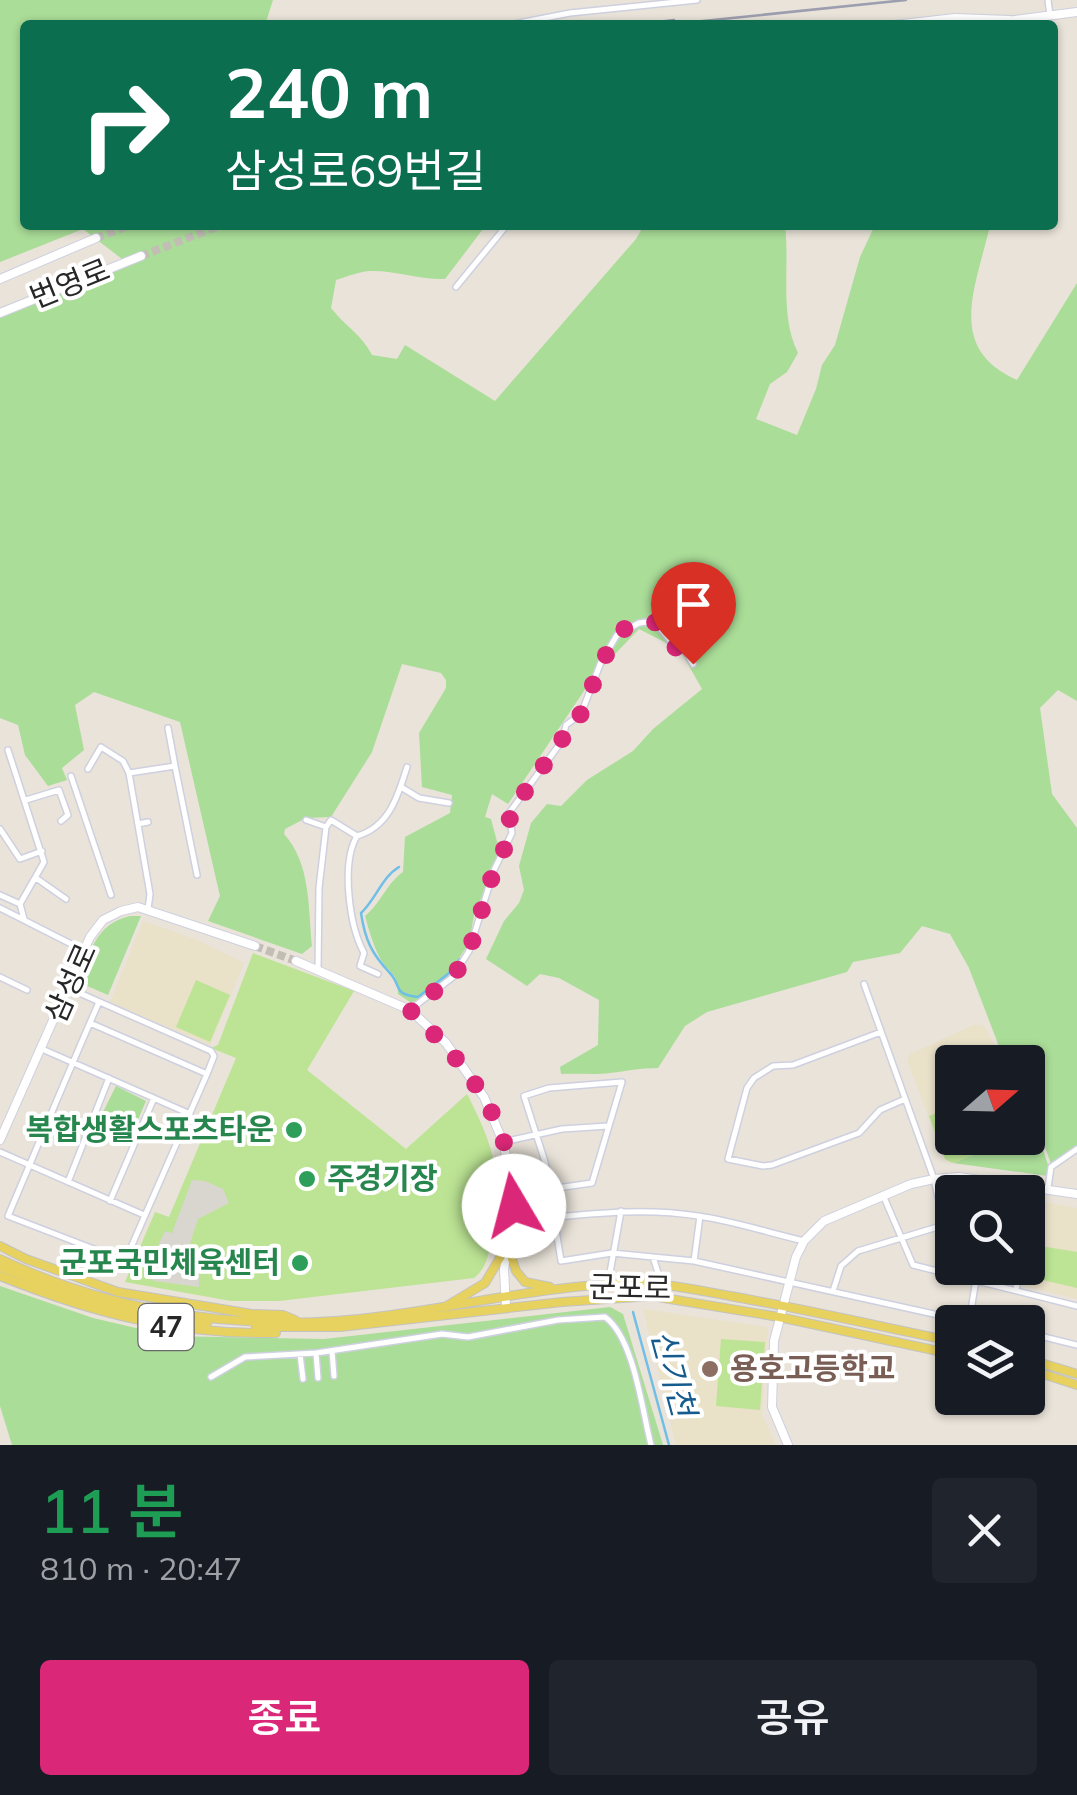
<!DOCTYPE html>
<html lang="ko">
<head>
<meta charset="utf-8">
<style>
  body { margin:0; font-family:Mulish,"Noto Sans KR",sans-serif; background:#20242c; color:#f1f3f6; height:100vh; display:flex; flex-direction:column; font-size:38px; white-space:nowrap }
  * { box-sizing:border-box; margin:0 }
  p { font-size:32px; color:#9ea1a6 }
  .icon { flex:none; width:55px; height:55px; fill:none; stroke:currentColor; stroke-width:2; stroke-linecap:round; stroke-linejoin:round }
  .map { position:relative; height:1445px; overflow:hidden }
  .panel { display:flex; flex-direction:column; background:#171b24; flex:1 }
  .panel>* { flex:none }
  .banner { position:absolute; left:20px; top:20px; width:1038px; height:210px; border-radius:10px; box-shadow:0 2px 8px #0004; background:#0b6e4f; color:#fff; overflow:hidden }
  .needle { width:65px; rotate:70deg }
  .buttons { position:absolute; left:935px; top:1045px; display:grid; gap:20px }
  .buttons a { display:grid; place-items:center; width:110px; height:110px; border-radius:10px; background:#171b24; box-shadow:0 2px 8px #0004; font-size:50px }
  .pin { position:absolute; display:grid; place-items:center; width:85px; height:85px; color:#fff; margin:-102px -42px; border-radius:50% 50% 50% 0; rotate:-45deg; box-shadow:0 0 10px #0007 }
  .pin .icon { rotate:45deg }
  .me { position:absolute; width:110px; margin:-55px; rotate:352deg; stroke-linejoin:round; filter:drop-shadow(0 0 8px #0008) }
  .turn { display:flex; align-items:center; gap:35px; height:210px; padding:0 40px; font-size:45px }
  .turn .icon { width:130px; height:130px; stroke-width:2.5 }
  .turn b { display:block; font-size:70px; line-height:85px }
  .round { display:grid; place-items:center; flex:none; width:105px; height:105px; border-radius:10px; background:#20242c }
  .head { display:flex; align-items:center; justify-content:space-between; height:170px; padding:0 40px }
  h1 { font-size:60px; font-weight:600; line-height:75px; color:#1e9e55 }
  .cta { display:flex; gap:20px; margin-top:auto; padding:20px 40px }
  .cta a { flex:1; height:115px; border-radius:10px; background:#db2777; color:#fff; font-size:40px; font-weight:600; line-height:115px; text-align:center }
  .cta a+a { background:#20242c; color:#f1f3f6 }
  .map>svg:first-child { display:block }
  .education { fill:#eae1c9 }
  .green { fill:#aadd98 }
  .pitch { fill:#bce494 }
  .plaza { fill:#d9d6cf }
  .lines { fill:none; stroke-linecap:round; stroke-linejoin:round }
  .stream { stroke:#70bfe6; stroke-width:2.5 }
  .secondary-tunnel { stroke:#c2bdb5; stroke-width:8; stroke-dasharray:8 4; stroke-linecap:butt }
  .street-casing { stroke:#ced0df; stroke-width:8 }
  .secondary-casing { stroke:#ced0df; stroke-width:10 }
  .primary-casing { stroke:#c3c3c3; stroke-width:10 }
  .street { stroke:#fff; stroke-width:5 }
  .secondary { stroke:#fff; stroke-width:8 }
  .primary { stroke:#e7d15f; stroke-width:8 }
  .rail { stroke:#9c9eb0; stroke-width:2.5 }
  .route { stroke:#db2777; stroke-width:18; stroke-dasharray:0 32.4 }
  .leisure-dot { fill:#2e9e5b; stroke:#fff; stroke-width:4 }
  .education-dot { fill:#8d6e63; stroke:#fff; stroke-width:4 }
  .labels { text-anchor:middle; stroke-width:8; stroke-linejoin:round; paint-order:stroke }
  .shield { fill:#fff; stroke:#686868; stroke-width:2.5 }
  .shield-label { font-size:28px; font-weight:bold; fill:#272727 }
  .street-label { font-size:30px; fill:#272727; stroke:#fff }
  .leisure-label { font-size:30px; font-weight:bold; fill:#27864d; stroke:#fff; text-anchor:end }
  .education-label { font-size:30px; font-weight:bold; fill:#785e54; stroke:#fff; text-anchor:start }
  .water-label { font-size:32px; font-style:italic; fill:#155b8d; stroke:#fff }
</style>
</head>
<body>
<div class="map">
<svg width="1077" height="1445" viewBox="0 0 1077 1445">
  <rect width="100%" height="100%" fill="#e9e3d9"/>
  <path class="education" d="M143,921L195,939L244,963L210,1046L110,1002Z
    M973,1025H982L987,1030L1002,1062H952V1138H1015L953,1163L945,1160L907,1060L910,1054Z
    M1039,1201L1077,1208V1299L1027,1287L1022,1281L1025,1268H1028Z
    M643,1309L768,1327L762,1414L776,1445H676Z"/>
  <path class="green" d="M0,0H273L265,25H25V225H486L445,279C419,280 395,270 369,271C358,272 346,277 336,280L331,308C345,326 362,335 372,355L397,359L405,345L495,401L636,239L644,225H785C790,267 779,315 798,353L787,372L770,384L756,419L797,435L816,389L822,365L835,345L860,257L875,225H990C977,285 944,348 1017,380L1077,283V701L1058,690L1040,708L1052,794L1077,828V1145L1051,1164L1038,1127L1028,1123V1062H1005L969,968L950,934L922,926L900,953L853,962L847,972L707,1012L685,1026L658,1068C640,1068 627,1071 610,1073C595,1075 577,1073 561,1074L560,1067L598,1045L599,1000L559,978L540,974L527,986L486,959L504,921L519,903L524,890L519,866L531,823L547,804L561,806L587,780L633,751L653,729L702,689L680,650L639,629L594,676L508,804L492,794L485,817L491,819L500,853L474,915L469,943L445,980L419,1001L410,1002L398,994C398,970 389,975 380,958C373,945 369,930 365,916C381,903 386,884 403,872L405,837L450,813L452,795L422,787L419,733L446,688V680L441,673L402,664L372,752L331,817L306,818L285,829L284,834C311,864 308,907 312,946L302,954L208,921L220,896L180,722L94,692L75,705L84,750L62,768L67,780L48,786L25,755L18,725L0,718V317L126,262L83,229L0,262Z
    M130,916H141L108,995L78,982C90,953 95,924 130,916Z
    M116,1086L146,1101L128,1143L95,1128Z
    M1028,1129L1038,1134L1049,1168L1048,1176L953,1163L1015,1138H1028Z
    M0,1286L93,1318L170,1336L324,1339L610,1307L623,1314L663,1445H12L0,1406Z"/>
  <path class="pitch" d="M253,953L354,991L307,1070L406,1149L467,1094C494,1146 507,1186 491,1244C487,1259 486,1268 474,1278L279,1301H231L125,1282L155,1212L169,1217L236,1058L211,1048L218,1045Z
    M196,980L230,995L210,1042L176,1027Z
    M952,1107V1138H994L997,1146L952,1163L945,1159L929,1116Z
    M1041,1246L1077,1252V1288L1034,1278Z
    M721,1339L765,1342L760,1410L716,1406Z"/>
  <path class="plaza" d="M192,1180L205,1181L223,1189L229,1203L198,1219L188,1250L199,1276V1287L154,1281L149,1278L146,1270L165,1231L172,1233Z"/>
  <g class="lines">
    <path class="stream" d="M399,867C382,877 376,899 361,913C365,940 372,954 389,972C403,986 391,994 418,997L448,974L460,959
      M633,1312L669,1445"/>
    <path class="secondary-tunnel" d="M96,238L130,225
      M141,256L222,225
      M255,946L296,961"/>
    <g class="street-casing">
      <path id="street" d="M1048,0L1050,16
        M508,25L570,13L697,0
        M456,287L507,225
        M168,728L175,766
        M8,750L44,862L20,904
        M88,769L101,747L123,761L129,773
        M71,776L111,895
        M401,787L419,798L449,803
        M26,800L59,790L68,815L61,821
        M306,820L326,827L319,888L318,971
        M138,824L148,822
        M326,827L331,820L357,836C389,827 398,796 407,767
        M0,829L20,859L42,851
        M357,836C341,863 349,925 364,953L360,966L378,974
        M36,878L66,899
        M0,895L20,904L24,919
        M0,908L83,950
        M148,909L150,894L129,773L175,766L197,875
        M0,977L27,990
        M864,984L934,1179L944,1225
        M68,988L211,1051L214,1056L207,1074
        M411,1009L453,977L469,951L494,870L512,833L509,813L562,741L566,725L581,714L601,662L617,635L639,623L654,621L676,648H683L693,664
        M90,1023L207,1074L125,1261L8,1216C38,1145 68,1073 99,1002
        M881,1032L793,1065L773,1066L754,1078L747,1088L728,1159L763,1166L772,1165L859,1133L880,1110L905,1099
        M42,1049L190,1114
        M503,1142L562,1129L608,1126
        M0,1152L144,1215
        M68,1182L109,1078
        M1048,1188L1051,1167L1077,1149
        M550,1189L592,1183L622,1082L549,1088L524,1096L545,1162L561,1261L612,1253L694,1261L970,1322
        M994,1192L996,1181
        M883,1195L913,1265L1077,1306
        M110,1201L154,1098
        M513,1221C575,1216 636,1206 698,1216C734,1221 769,1233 804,1241
        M1028,1237L1038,1186
        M653,1257L662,1285
        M694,1261L700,1216
        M608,1284L621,1211
        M1016,1289L1021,1268
        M833,1291L841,1266L858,1251L944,1225H952
        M969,1322L978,1268
        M1028,1333L1077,1345
        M332,1351L334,1376
        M316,1353L318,1378
        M300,1354L303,1379
        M211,1377L245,1357L316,1353L442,1334L468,1337L558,1320L605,1317C634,1338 642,1410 651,1445"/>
    </g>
    <g class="secondary-casing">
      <path id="secondary" d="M1007,21L1077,12
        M894,25L955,18L1009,20
        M0,279L96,238
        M0,313L141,256
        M296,961L410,1010L446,1043L484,1097L503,1142L514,1191L504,1270L506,1307
        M0,1140L90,937L103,920L121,911L138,907L255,946
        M788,1445L772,1407L774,1341L796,1257L804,1241L824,1221L911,1184L934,1179L959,1177L1077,1194"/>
    </g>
    <g class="primary-casing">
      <path id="primary" d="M0,1246L26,1259L118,1292L252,1314L283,1315L295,1320
        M508,1247L516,1271L525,1282L550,1287
        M0,1259C118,1315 255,1334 384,1316C467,1305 549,1285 632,1283C665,1283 697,1290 730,1296C804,1309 878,1326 952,1341
        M0,1267C66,1295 135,1317 207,1323
        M0,1276C92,1313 176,1335 276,1333
        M445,1307L485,1283L507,1246
        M256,1327H340L562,1302L652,1296L779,1317L952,1354
        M1028,1359L1077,1374
        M1028,1369L1077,1385"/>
    </g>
    <use href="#street" class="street"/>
    <use href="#secondary" class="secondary"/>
    <use href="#primary" class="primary"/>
    <path class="rail" d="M633,25L674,20
      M664,25L906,0"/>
  </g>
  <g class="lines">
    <path class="route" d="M514,1206C513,1121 468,1066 410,1010L453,977L469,952L494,870L512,833L509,814L562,740L566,725L581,714L602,662L617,635L624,629L654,621L676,648H683L693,664"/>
  </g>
  <g class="leisure-dot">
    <circle cx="294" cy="1130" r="10"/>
    <circle cx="307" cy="1179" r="10"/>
    <circle cx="300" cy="1263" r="10"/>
  </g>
  <circle class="education-dot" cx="710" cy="1369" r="10"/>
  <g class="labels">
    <rect class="shield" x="138.5" y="1304" width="55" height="46" rx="8"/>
    <g class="shield-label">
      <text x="166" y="1337">47</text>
    </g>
    <g class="street-label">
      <text transform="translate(70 284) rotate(-22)" y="10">번영로</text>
      <text transform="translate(71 983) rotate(-66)" y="10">삼성로</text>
      <text transform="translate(630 1288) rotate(1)" y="10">군포로</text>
    </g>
    <g class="leisure-label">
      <text x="274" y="1140">복합생활스포츠타운</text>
      <text x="327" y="1189" text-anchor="start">주경기장</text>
      <text x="280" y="1273">군포국민체육센터</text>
    </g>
    <g class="education-label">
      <text x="730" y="1379">용호고등학교</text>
    </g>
    <g class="water-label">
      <text transform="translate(673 1373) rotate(75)" y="11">신기천</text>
    </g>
  </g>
</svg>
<div class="buttons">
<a><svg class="needle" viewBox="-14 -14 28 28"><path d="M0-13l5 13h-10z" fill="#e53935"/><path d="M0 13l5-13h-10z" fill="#9ea1a6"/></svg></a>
<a><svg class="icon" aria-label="search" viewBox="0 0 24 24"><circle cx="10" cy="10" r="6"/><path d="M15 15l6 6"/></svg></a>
<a><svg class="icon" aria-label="layers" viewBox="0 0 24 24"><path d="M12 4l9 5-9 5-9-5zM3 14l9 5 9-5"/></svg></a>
</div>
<div class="pin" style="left:693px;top:664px;background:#d93025"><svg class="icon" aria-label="arrive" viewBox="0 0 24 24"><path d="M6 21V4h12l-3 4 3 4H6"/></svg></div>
<svg class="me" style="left:514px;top:1206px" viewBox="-20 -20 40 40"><circle r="19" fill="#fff"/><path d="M0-13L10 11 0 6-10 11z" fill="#db2777"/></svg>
<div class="banner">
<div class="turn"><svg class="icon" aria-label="right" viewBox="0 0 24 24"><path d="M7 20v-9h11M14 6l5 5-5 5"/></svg><div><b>240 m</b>삼성로69번길</div></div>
</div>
</div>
<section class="panel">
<div class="head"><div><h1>11 분</h1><p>810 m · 20:47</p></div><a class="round"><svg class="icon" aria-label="close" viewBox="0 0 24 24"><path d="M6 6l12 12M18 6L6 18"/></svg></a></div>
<div class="cta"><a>종료</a><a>공유</a></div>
</section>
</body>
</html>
